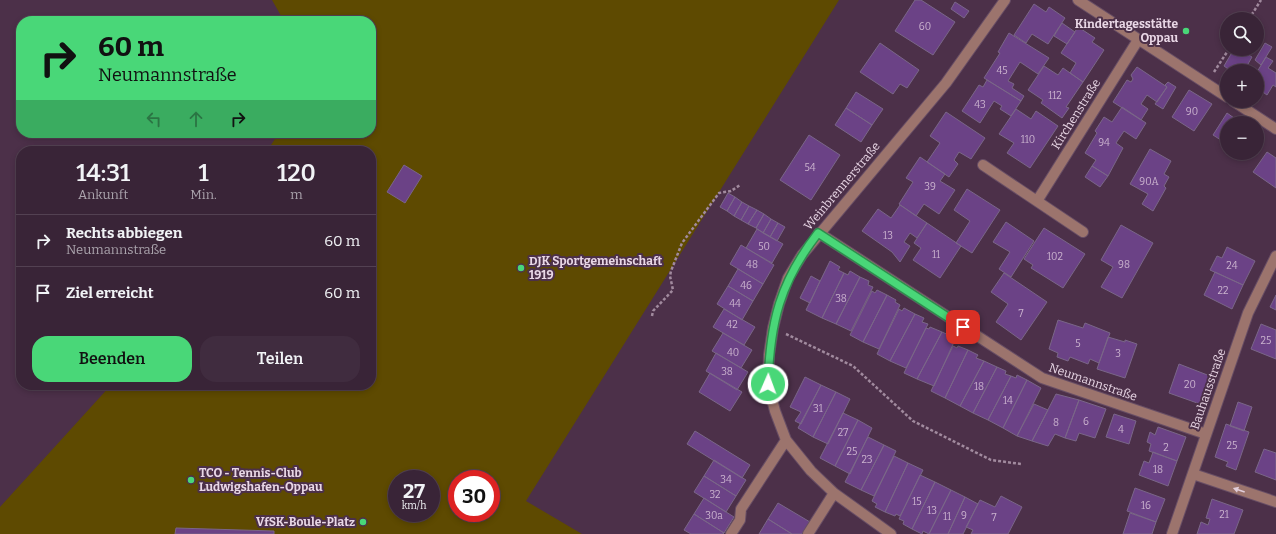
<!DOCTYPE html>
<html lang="de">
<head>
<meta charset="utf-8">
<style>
  body { margin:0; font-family:Bitter,serif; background:#402c3f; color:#f1f3f6; height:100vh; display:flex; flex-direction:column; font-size:15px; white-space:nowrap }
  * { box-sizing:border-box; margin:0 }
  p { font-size:13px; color:#aba4ad }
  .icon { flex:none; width:22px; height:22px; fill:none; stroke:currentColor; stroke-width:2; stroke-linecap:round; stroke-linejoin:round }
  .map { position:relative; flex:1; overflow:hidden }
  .drawer { position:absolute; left:16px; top:146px; width:360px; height:244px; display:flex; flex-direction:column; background:#392437; border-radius:16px; box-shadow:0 2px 6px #0003,0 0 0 1px #534152 }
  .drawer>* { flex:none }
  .top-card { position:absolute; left:16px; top:16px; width:360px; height:122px; border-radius:16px; box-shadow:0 2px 6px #0003,0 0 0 1px #534152; background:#49d778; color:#111; overflow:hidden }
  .fabs { position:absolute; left:1220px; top:12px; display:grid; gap:8px }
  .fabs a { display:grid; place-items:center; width:44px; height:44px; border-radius:50%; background:#392437; box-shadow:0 2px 6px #0003,0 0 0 1px #534152; font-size:20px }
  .speed { position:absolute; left:388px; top:470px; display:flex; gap:8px; font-size:20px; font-weight:700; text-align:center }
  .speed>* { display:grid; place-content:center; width:52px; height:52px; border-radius:50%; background:#392437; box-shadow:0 2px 6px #0003,0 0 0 1px #534152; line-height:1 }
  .speed small { font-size:10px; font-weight:400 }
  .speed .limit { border:6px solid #d22; background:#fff; color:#111 }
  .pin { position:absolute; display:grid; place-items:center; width:34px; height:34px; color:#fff; margin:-17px; border-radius:8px; box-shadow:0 2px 6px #0006 }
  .me { position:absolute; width:44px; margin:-22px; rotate:2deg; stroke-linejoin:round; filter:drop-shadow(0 0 3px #0008) }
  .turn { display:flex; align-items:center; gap:14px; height:84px; padding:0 16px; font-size:18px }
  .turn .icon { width:52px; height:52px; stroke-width:2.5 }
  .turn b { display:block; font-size:28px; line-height:34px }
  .lanes { display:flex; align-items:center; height:38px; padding:0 16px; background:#0003; justify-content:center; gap:20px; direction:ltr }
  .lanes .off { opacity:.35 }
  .eta { display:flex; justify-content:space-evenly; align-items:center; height:68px; text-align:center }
  .eta b { font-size:24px; font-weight:600; line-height:28px }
  .action { display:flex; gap:8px; margin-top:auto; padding:8px 16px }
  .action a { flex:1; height:46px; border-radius:16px; background:#49d778; color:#111; font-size:16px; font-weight:600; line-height:46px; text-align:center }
  .action a+a { background:#402c3f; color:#f1f3f6 }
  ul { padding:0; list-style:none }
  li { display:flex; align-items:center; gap:12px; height:52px; padding:0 16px; border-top:1px solid #534152 }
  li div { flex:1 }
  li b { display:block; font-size:15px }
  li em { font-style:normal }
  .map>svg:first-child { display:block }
  .green { fill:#5e4a01; fill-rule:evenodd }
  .building { fill:#6b4286; stroke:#7a6688 }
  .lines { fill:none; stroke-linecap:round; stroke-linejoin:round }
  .minor-casing { stroke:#684e65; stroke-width:12 }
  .path { stroke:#a18a9e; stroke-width:2.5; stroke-dasharray:3 2; stroke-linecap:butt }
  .minor { stroke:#9c746d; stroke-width:10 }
  .oneway { fill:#e1cdda }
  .route-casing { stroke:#2f8c4e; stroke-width:10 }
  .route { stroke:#49d778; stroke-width:7 }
  .poi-dot { fill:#49d778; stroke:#4c3049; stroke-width:1.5 }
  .labels { text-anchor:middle; stroke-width:4; stroke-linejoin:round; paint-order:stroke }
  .number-label { font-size:10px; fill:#cab2ce }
  .poi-label { font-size:12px; font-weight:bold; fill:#e9d7e6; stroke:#4c3049; text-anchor:end }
  .street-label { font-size:12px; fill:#e9d7e6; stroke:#4c3049 }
</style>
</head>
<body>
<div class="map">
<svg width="1276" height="534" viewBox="0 0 1276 534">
  <rect width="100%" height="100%" fill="#4c3049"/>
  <path class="green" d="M272,0H839L526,501L582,534H0V507L111,385H371V151H267L279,133H371V21H284ZM397,479H431V513H397ZM457,479H491V513H457Z"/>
  <path class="building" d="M915,0H921L955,22L933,55L895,31Z
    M955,2L969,11L964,18L951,9Z
    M1034,4L1046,12L1049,7L1065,18L1048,44L1032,34L1026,43L1014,35Z
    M1062,23L1075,32L1067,44L1054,36Z
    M1078,27L1095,38L1092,42L1104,50L1083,82L1070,73L1076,63L1061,53Z
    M1009,33L1049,58L1038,74L1020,62L1008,81L1014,84L1012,88L1024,96L1021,101L984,78L1000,53L998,52Z
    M880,43L919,70L907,88L900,84L893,94L860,72Z
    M1265,43L1272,47L1261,65L1255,60Z
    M1234,49H1244L1242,51L1252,57L1244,71H1231L1224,66Z
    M1266,57L1273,61L1268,68L1276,73V87L1273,85L1267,95L1257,88V72Z
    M1044,66L1058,75L1063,68L1083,82L1066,107L1069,108L1062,118L1041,103L1043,100L1028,90Z
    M1137,67L1167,87L1157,102L1147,95L1141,104L1148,109L1141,120L1113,102L1127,80L1131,82L1133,79L1131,75Z
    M987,80L1021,101L1011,116L1000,109L1002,106L994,101L980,123L962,111L979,85L983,87Z
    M1168,82L1176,87L1163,109L1155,104L1167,87L1165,85Z
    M1189,90L1212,104L1194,131L1172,117Z
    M856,92L883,109L872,125L846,108Z
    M1122,107L1146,123L1136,139L1124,131L1116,143L1123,148L1108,176L1092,166L1096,160L1085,153L1097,133L1095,131L1104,117L1112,122Z
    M846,108L872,125L861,142L835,125Z
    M1016,109L1031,119L1036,111L1058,126L1030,168L1007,153L1014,143L999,134Z
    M946,112L985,138L971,159L959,152L954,160L958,164L949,177L927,162L940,143L930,136Z
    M1227,113L1241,123H1227V144L1213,135Z
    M809,135L840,155L811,200L780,180Z
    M1257,135L1263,139L1257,148Z
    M1150,149L1171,161L1164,174L1169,177L1164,186L1166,188L1153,211L1142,204L1148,194L1130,184Z
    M1267,152L1276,158V188L1253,172Z
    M920,157L945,174L940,181L955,190L939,214L924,204L916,216L899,204L913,182L906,178Z
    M404,165L422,176L405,203L387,192Z
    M1092,166L1108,176L1100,187L1085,177Z
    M967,189L1000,210L972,253L956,243L970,221L954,210Z
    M728,193L735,197L727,211L720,207Z
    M735,197L742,202L734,216L727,211Z
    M742,202L749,206L741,220L734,216Z
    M900,205L927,223L917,238L910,233L904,242L910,246L900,262L892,252L862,231L878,209L891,218Z
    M749,206L757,210L748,224L741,220Z
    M757,210L764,214L756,228L748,224Z
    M764,214L771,219L763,233L756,228Z
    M771,219L778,223L770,237L763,233Z
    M1006,222L1034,241L1011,277L999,269L1010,252L993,242Z
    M778,223L785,227L777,241L770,237Z
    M927,223L961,246L940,278L913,260L921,248L914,243Z
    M1121,225L1153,243L1122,298L1101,287L1113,267L1101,260Z
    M1044,228L1085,254L1063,288L1031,268L1033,265L1024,259Z
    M757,229L783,244L772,263L746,248Z
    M741,245L774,265L763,284L730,264Z
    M1227,247L1255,261L1243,285L1210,270L1217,256L1222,258Z
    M830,261L840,267L838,270L844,273L822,318L806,310Z
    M738,269L763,284L753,301L728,286Z
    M850,271L860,277L836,324L822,318L844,273L848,275Z
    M1215,272L1243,285L1232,309L1204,295Z
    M1004,273L1047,302L1021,340L996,322L1008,304L991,292Z
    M811,276L820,281L810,303L800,298Z
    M860,277L869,281L868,285L873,287L851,331L836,324Z
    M728,286L753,301L742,320L717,304Z
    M877,290L887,295L863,342L850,335L872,291L875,293Z
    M887,295L896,300L895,302L900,305L879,349L863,342Z
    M1276,295V310L1270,307Z
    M904,308L915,314L890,361L877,354L899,309L902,311Z
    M724,309L755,327L744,345L713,327Z
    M915,314L924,318L922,322L928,324L906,368L890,361Z
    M1058,320L1083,328L1085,323L1110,333L1099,363L1090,359L1088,364L1070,357L1068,361L1057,357L1058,353L1049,349Z
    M1261,324L1276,330V359L1251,349Z
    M930,327L942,332L917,379L904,373L926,328L929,329Z
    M942,332L951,336L949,339L954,342L934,386L917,379Z
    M723,333L752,350L741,368L712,351Z
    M1108,337L1125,342V340L1137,344L1125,378L1097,369Z
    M953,346L957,348L958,346L968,350L945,398L931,391Z
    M968,350L978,355L976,358L984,361L960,406L945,398Z
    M716,353L748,372L737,390L706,371Z
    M984,361L997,367L973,413L960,406Z
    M1179,364L1210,376L1200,404L1169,393Z
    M997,367L1006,371L1005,374L1011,376L988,420L973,413Z
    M710,373L742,392L730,411L699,392Z
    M1017,375L1027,380L1003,428L988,420L1011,376L1016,378Z
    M805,377L821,385L801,424L795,421L801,412L790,407Z
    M1027,380L1041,388L1017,436L1003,428Z
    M821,385L836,392L813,437L798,428Z
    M836,392L850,399L828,444L813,437Z
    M1056,394L1079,400L1065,438L1055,434L1048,446L1032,441Z
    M1079,400L1106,409L1095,438L1079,433L1076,441L1065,438Z
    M1238,402L1252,407L1244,431L1230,426Z
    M1034,404L1048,410L1032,441L1017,436Z
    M843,413L858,420L835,466L820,458Z
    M1114,414L1136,421L1129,444L1106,437Z
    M858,420L872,428L850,474L835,466Z
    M1226,424L1249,432L1236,470L1226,466L1228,462L1215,457Z
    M1158,427L1186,437L1177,461L1149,451L1151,444L1147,442L1150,432L1155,435Z
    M695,431L750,465L742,478L687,444Z
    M868,437L884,445L861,490L845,482Z
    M884,445L896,451L874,496L861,490Z
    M1264,449L1276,453V480L1255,472Z
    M1153,452L1177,461L1168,486L1139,475L1144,461L1149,463Z
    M894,456L908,463L885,512L875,507L877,504L872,501Z
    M714,460L746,480L736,496L704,476Z
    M908,463L923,470L900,516L896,514L895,516L885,512Z
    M920,475L935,482L912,529L903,524L904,521L899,519Z
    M704,476L736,496L726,512L694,492Z
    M935,482L951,490L929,534L923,531L922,534L912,529Z
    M1135,488L1165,499L1156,522L1127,511Z
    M951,490L965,497L948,534H929Z
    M1001,496L1022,507L1008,534H971L973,530L966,527L980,500L995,507Z
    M965,497L978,504L963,534H948Z
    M704,498L734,517L724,533L694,514Z
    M1212,499L1243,510L1234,534H1197L1201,522L1208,525L1210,519L1206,518Z
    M778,503L810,522L802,534H792L768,519Z
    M1130,513L1156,522L1152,534H1123Z
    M694,514L724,533L723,534H691L684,530Z
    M768,519L792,534H759Z
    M176,528L274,531V534H175Z"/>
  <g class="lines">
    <g class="minor-casing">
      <path id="minor" d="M1078,0L1227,97
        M1233,101L1276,129
        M983,165L1083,232
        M1037,201L1138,40
        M819,233L1042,378L1206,434
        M1193,474L1276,502
        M731,534L740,520L741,509L786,440
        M808,534L834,493
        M891,534L834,493L811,471L786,440L775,411L768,384L769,355L773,328L779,304L788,278L802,255L946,83L1005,0
        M1172,534L1248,313L1276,256"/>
    </g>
    <path class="path" d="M1249,19L1261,0
      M1214,72L1229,49
      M652,316L653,311L673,290L670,276L671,271L682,243L719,193L731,191L740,185
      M786,334L853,366L913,421L991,460L1021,464"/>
    <use href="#minor" class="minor"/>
  </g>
  <defs><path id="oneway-solid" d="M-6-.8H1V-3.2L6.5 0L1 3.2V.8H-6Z"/></defs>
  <use class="oneway" href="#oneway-solid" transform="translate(1239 490) rotate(-161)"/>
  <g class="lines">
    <g class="route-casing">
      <path id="route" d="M768,384C770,322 780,282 818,233L963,327"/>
    </g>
    <use href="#route" class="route"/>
  </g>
  <g class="poi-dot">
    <circle cx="1186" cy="31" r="4"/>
    <circle cx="521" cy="268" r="4"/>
    <circle cx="191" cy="480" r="4"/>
    <circle cx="363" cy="522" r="4"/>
  </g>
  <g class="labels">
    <g class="number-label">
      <text x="925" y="30">60</text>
      <text x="1002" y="74">45</text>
      <text x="1055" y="99">112</text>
      <text x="980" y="108">43</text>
      <text x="1192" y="115">90</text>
      <text x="1028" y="143">110</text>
      <text x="1104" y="146">94</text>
      <text x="810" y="171">54</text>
      <text x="1149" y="185">90A</text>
      <text x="930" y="190">39</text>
      <text x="888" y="239">13</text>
      <text x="764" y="250">50</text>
      <text x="936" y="258">11</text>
      <text x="1055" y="260">102</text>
      <text x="752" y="268">48</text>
      <text x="1124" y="268">98</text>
      <text x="1232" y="269">24</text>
      <text x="746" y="289">46</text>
      <text x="1223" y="294">22</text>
      <text x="841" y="302">38</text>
      <text x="735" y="307">44</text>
      <text x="1021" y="317">7</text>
      <text x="732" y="328">42</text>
      <text x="1266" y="344">25</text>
      <text x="1078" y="347">5</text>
      <text x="733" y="356">40</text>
      <text x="1118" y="357">3</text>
      <text x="727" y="375">38</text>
      <text x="1190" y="388">20</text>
      <text x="979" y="390">18</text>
      <text x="1008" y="404">14</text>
      <text x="818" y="412">31</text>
      <text x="1086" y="425">6</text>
      <text x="1056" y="426">8</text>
      <text x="1121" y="433">4</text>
      <text x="843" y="436">27</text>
      <text x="1232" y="449">25</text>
      <text x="1166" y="451">2</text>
      <text x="852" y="455">25</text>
      <text x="867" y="463">23</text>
      <text x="1158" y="473">18</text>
      <text x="726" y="483">34</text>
      <text x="715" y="498">32</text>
      <text x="917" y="505">15</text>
      <text x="1146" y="509">16</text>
      <text x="932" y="514">13</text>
      <text x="1224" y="518">21</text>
      <text x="714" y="519">30a</text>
      <text x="964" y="519">9</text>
      <text x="947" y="520">11</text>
      <text x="994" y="521">7</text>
    </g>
    <g class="poi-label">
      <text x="1178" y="28">Kindertagesstätte<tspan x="1178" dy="14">Oppau</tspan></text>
      <text x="529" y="265" text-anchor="start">DJK Sportgemeinschaft<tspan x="529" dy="14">1919</tspan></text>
      <text x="199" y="477" text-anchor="start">TCO - Tennis-Club<tspan x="199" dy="14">Ludwigshafen-Oppau</tspan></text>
      <text x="355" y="526">VfSK-Boule-Platz</text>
    </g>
    <g class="street-label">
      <text transform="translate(1076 114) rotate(-58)" y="4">Kirchenstraße</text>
      <text transform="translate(842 186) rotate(-50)" y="4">Weinbrennerstraße</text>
      <text transform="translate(1093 382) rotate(19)" y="4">Neumannstraße</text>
      <text transform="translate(1208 389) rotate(-71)" y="4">Bauhausstraße</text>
    </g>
  </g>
</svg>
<div class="fabs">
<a><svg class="icon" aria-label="search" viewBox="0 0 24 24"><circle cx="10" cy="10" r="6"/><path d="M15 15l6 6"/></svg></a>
<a>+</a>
<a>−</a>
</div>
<div class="speed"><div>27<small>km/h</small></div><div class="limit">30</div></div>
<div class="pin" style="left:963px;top:327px;background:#d93025"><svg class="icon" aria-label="arrive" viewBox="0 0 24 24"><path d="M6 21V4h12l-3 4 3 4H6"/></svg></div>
<svg class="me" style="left:768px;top:384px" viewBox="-20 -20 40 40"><circle r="17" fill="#49d778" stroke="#fff" stroke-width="3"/><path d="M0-11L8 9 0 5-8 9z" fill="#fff"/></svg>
<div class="top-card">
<div class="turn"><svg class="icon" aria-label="right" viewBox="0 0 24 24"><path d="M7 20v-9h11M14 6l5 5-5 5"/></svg><div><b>60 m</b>Neumannstraße</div></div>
<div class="lanes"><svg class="icon off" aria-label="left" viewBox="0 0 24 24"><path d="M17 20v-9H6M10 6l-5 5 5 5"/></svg><svg class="icon off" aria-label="ahead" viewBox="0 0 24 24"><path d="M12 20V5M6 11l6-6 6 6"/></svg><svg class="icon" aria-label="right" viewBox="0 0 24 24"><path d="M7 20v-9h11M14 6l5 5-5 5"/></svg></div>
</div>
<section class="drawer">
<div class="eta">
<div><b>14:31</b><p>Ankunft</p></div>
<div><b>1</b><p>Min.</p></div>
<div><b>120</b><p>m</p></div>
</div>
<ul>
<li><svg class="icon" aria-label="right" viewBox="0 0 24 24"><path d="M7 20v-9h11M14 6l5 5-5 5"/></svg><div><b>Rechts abbiegen</b><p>Neumannstraße</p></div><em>60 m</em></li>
<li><svg class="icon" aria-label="arrive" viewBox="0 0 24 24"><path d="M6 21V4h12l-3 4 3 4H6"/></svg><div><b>Ziel erreicht</b></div><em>60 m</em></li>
</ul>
<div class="action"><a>Beenden</a><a>Teilen</a></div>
</section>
</div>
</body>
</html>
